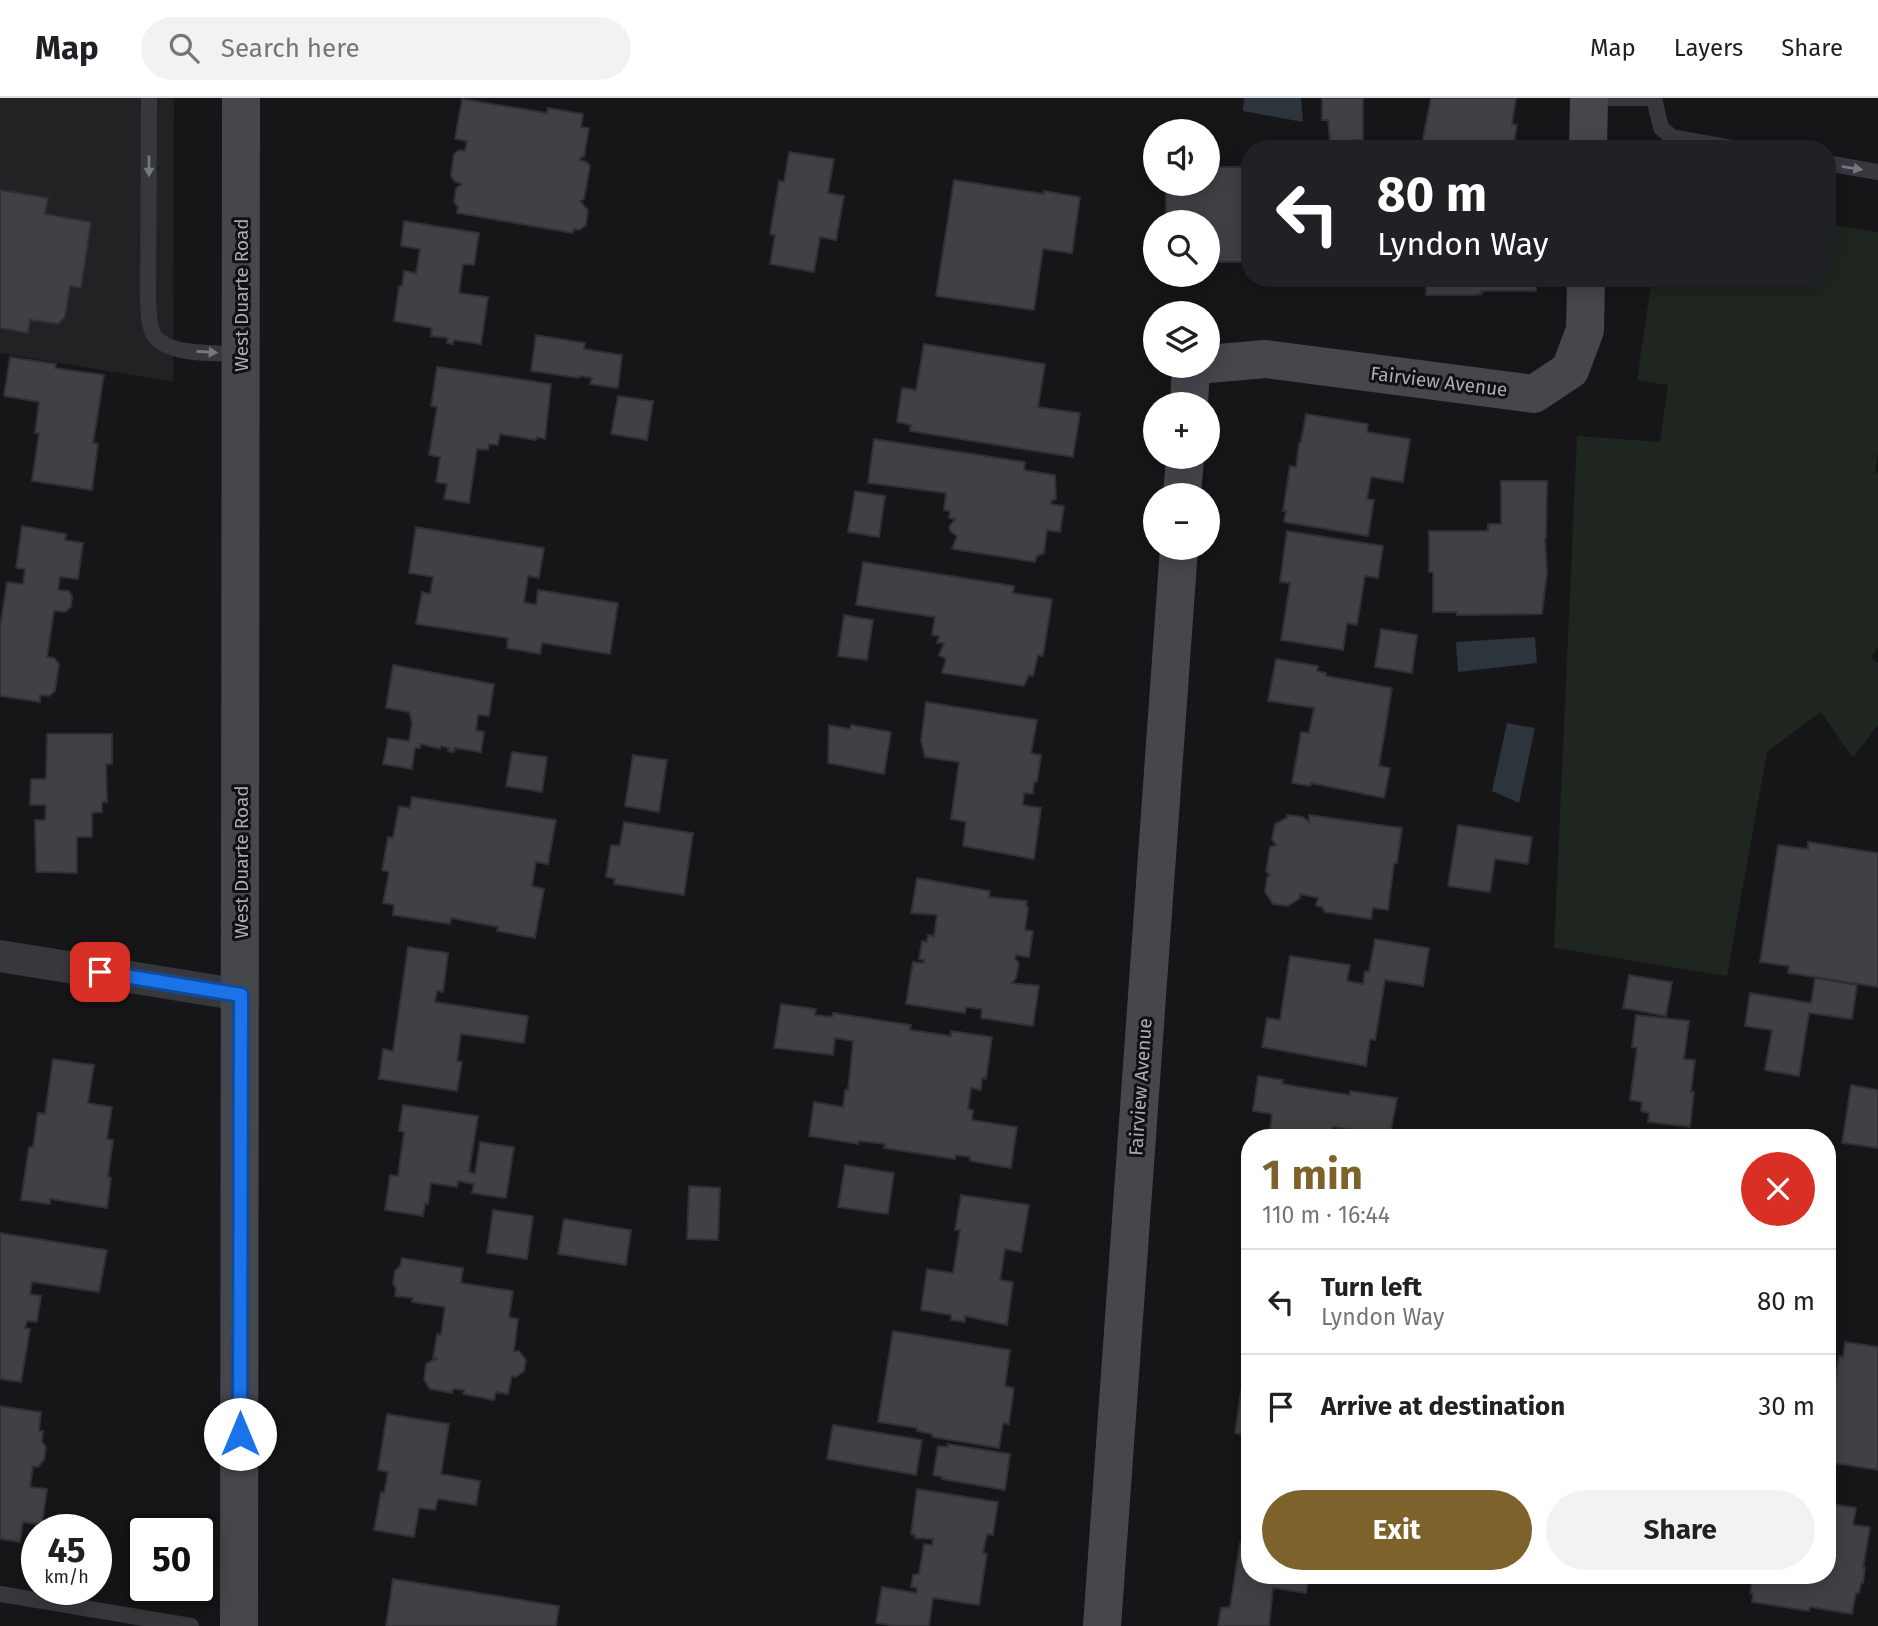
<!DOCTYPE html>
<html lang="en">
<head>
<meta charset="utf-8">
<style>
  body { margin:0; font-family:"Fira Sans",sans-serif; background:#f2f2f2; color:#202124; height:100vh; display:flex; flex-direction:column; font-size:26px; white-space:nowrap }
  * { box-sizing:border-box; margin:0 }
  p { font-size:23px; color:#757577 }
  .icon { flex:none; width:38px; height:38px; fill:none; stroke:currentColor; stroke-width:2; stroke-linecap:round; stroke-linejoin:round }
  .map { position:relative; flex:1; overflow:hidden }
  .sheet { position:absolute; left:1241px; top:1031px; width:595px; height:455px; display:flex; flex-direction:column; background:#fff; border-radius:28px; box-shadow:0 4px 18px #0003 }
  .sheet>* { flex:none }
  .guide { position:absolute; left:1241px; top:42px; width:595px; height:147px; border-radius:28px; box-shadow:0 4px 18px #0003; background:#202124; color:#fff; overflow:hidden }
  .buttons { position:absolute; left:1143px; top:21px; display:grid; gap:14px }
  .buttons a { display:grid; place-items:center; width:77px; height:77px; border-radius:50%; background:#fff; box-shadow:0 4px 18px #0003; font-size:35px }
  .speed { position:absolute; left:21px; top:1416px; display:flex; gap:14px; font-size:35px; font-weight:700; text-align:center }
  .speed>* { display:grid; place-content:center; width:91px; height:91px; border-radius:50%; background:#fff; box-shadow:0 4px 18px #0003; line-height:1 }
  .speed small { font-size:18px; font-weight:400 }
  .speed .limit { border:4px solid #111; border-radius:10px; background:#fff; color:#111 }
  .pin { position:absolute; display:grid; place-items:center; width:60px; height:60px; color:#fff; margin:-30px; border-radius:14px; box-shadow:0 4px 10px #0006 }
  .me { position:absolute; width:77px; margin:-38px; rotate:0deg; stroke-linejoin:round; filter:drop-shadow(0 0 5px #0008) }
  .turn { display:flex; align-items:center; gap:24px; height:147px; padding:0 21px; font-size:32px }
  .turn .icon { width:91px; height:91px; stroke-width:2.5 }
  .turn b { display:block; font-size:49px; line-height:60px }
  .round { display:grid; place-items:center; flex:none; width:74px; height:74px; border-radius:37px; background:#f2f2f2 }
  .summary { display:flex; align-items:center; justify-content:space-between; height:119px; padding:0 21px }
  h1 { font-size:42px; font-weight:700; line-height:52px; color:#7e622b }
  .primary-button { display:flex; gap:14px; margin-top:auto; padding:14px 21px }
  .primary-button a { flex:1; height:80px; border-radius:42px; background:#7e622b; color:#fff; font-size:28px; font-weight:700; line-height:80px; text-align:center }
  .primary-button a+a { background:#f2f2f2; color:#202124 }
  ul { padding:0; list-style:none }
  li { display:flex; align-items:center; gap:21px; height:105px; padding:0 21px; border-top:2px solid #e0e0e0 }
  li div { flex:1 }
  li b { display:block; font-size:26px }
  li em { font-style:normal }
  header { display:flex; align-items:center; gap:42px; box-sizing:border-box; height:98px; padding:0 35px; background:#fff; border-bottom:2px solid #e0e0e0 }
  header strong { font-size:33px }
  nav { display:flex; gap:38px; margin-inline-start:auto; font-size:24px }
  .search { width:490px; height:63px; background:#f2f2f2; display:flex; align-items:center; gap:18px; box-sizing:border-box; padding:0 24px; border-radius:38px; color:#757577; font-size:26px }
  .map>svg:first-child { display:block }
  .built { fill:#222225 }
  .green { fill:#1e261f }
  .water { fill:#2c353c }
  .building { fill:#404145; stroke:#303034; stroke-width:2 }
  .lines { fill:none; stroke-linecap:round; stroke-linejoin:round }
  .lane { stroke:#37383d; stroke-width:16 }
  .street { stroke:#37383d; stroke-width:32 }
  .secondary { stroke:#45474d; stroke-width:38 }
  .oneway { fill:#757881 }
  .route-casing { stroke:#114b97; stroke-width:18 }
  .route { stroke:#1a73e8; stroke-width:12 }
  .labels { text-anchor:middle; stroke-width:6; stroke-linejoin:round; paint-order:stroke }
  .street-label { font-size:19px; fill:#a8adb8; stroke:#111113 }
</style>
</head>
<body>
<header>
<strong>Map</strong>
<div class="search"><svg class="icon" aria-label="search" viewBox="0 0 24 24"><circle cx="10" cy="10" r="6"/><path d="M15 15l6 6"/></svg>Search here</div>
<nav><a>Map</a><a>Layers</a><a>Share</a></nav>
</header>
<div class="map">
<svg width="1878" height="1528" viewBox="0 0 1878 1528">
  <rect width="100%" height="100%" fill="#161618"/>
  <path class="built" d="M0,0H174L173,284L0,255Z"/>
  <path class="green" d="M1827,126L1878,134V354L1875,374L1878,375V549L1871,559L1878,565V627L1853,660L1821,614L1767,654L1727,878L1554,850L1577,338L1660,344L1668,287L1637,282L1652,180H1827Z"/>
  <path class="water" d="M1244,0H1301L1303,24L1243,13Z
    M1535,539L1537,565L1458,574L1456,544Z
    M1507,625L1535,630L1519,705L1492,693Z"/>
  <path class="building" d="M1322,0H1363V42H1355V45L1330,43L1328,22H1322Z
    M1431,0H1516L1512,26L1517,27L1513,51H1421Z
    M462,1L547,15L548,10L583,16L581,29L589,30L584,59H581L580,62L587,64L590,68L584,101L580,103L588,112L586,127L579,132L574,131L573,135L457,115L458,109L454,104L456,90L462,86L454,83L451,77L454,56L459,52L465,53L467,43L455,41Z
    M789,54L834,61L828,95L844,98L836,142L820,139L814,174L770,166L775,137L770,136L779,83L784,84Z
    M1208,69H1243V81H1250V164H1208V124H1166V86H1208Z
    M954,82L1044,96V93L1080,99L1072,155L1043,151L1034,212L936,198Z
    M0,92L48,100L45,116L91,124L81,190L70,188L65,219L58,226L30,222L28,235L0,230Z
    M404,123L479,135L474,167L463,166L459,195L488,199L481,246L454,242L453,246L447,245L448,240L431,238L432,230L394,223L399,188H402L404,173L416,175L420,151L401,148Z
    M1337,180H1384V185H1337Z
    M1426,180H1536V193H1481L1482,196L1474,197H1426Z
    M536,237L585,245L584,251L622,257L618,290L590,286L592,280L580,278L579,280L531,273Z
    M924,246L1045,266L1038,309L1080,315L1073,359L910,333L911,327L897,324L902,290L916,292Z
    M10,259L56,266L55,270L104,277L93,345L98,346L92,392L32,383L39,335H35L39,304L4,298Z
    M437,269L551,286L545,341L537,339L536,342L500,336L498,347L489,346L488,352L477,351L469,405L444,401L447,386L436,384L440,359L429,357L437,309L431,308Z
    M618,298L653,303L647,342L611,336Z
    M1306,316L1368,326L1367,334L1410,341L1403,384L1371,379L1367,401L1374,402L1368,438L1284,424L1286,413H1283L1290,368L1296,369L1299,345L1301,344Z
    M874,341L1025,364L1024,372L1055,377L1056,401L1051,403V406L1064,408L1060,434L1047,432L1044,455L1037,458L1035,464L952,451L957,438L950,433L949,429L955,421L949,420L950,413L944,412L946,395L868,385Z
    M1501,383H1547L1546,440H1545L1547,474L1542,516L1457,517V514H1433V474H1429V433H1488V426H1501Z
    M855,393L885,398L879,439L848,434Z
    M22,428L66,436L65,442L83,445L78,481L60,479L58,492L69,493L72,498L71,509L65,514L54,513L47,559L54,560L59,566L55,593L49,598L40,597V604L0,598V530L7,484L23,486L25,471L16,470Z
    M416,429L544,450L539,480L528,478L524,504L536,507L538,492L618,505L610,556L542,545L540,556L507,550L508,540L416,526L422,494L430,496L433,479L409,475Z
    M1287,433L1383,448L1378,480L1365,478L1357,527L1347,525L1343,552L1281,542L1290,485L1280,484Z
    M863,464L1014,488L1013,495L1052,501L1043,558L1038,557L1033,578L1029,577L1024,588L942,575L946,561L939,557L944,545H937L939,538L932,537L935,519L856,507Z
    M844,517L873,522L867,562L838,558Z
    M1381,531L1417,537L1412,575L1375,569Z
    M1276,561L1318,568L1317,573L1326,575V578L1392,590L1379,668L1390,670L1384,700L1311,685L1310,688L1292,685L1301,634L1309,635L1314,610L1268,603Z
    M393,567L494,586L489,618L478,617L476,632L484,634L481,654L455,650L454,654L448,653L449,650L441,648L440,651L421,646L420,650H415L412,671L383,666L388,640L409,643L412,625L409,614L386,610Z
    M926,604L1037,622L1031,655L1041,657L1037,684H1034L1033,696L1024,695L1023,707L1041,710L1034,761L963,748L966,724L951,721L959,664L925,659L921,642Z
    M829,627L850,631L851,627L891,634L884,676L828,665Z
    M47,636H112V666H106L107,704H102V714L92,715V739H77V775L36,774L35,722H45L46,707H30L31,681H46Z
    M512,654L547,659L542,694L506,688Z
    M633,657L667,662L659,714L625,708Z
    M412,699L556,722L548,766L536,764L532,788L544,791L535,840L497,833L498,829L451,820L450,826L393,817L394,807L383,805L389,774L382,772L388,739L393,740L399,708L410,710Z
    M1287,717L1303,719L1309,724V717L1402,730L1397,765H1394L1388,812L1373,810L1371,821L1325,814L1322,809L1316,808L1318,800L1300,796V800L1288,808L1273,806L1265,794L1267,779L1270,777L1266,773L1270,749L1276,747L1272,742L1275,726L1287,720Z
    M624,724L693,735L684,797L614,786L615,781L606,779L611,747L620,748Z
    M1458,727L1532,739L1528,766L1495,761L1490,794L1448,788Z
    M1808,744L1878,755V889L1788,875L1789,868L1760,864L1778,747L1808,751Z
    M917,780L990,793L989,799L1027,803L1026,808L1028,809L1025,832L1033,833L1029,859L1016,857L1015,861L1019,865L1016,880L1012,885L1039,888L1033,928L981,920L982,911L966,909L965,915L906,906L913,864L924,865V862L919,861L922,843L927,844L928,837L934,838L937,817L911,815Z
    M1375,841L1429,850L1423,888L1385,882L1375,942L1370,941L1366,968L1262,949L1267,920L1280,922L1290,858L1350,867L1347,883L1363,886L1365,873L1369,874Z
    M408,849L448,855L443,894L437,893L435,904L528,918L524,945L461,936L457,963L462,964L457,993L379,981L383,951L393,953Z
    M1629,877L1672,884L1666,918L1623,910Z
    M1815,880L1857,887L1852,921L1809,915L1799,978L1765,972L1772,932L1745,928L1750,895L1811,905Z
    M781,906L816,911L815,917L832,919L833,915L911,927L910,932L951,938V933L992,939L986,981L982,980L981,992L971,990L968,1011L973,1012L972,1022L1017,1029L1011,1070L970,1063V1059L956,1057L955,1061L884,1050L885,1046L859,1043L858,1046L809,1038L814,1004L843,1009L845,992H848L853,943L835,940L833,957L774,950Z
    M1636,917L1689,923L1684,961L1695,962L1691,994H1694L1690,1029L1648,1024L1649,1015L1641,1013L1642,1004L1630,1002L1637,950L1632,949Z
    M53,961L94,967L88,1005L112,1009L107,1041L113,1042L108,1079L111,1080L107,1110L50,1101V1106L21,1102L29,1049H33L38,1015L45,1016Z
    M1258,978L1283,982L1282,986L1350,997V993L1397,1000L1390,1038L1333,1029L1332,1040H1269L1272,1016L1253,1013Z
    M1851,987L1878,992V1050L1842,1045Z
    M403,1007L478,1018L469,1074L475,1075L480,1044L514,1049L506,1100L472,1095L474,1086L458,1083L457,1089L431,1085L428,1106L425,1105L423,1118L385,1112L390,1077L398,1078L404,1034L399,1033Z
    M845,1067L894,1075L888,1116L838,1109Z
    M1250,1078V1116L1244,1115Z
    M689,1088L720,1090L718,1142L687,1141Z
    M961,1097L1029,1107L1021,1154L1005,1151L1000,1182L1013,1184L1007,1227L965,1218V1224L951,1222V1217L921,1212L927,1171L953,1175L960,1132H955Z
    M493,1112L533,1118L527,1161L487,1155Z
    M564,1121L631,1132L626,1167L558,1156Z
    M0,1135L107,1152L99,1194L32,1184L30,1196L41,1198L37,1224L27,1223L25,1230L30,1231L21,1284L0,1281Z
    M402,1160L463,1170L461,1185L513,1193L509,1219L518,1221L514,1253H519L526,1262L524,1273L516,1279L512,1278L508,1296L496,1294L494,1302L463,1296L464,1292L453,1291L452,1295L430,1291L424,1282L426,1266L437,1260H433L437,1236L441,1237L445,1209L412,1204L413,1200L395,1198L396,1190L393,1186L395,1173L400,1168Z
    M1250,1211V1261L1244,1260Z
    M893,1233L1010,1252L1005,1288L1014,1290L1009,1326L1003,1325L999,1350L932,1339V1336L917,1333V1330L878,1324Z
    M1845,1244L1878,1249V1372L1827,1364V1281L1835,1282L1839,1258L1843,1259Z
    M1241,1293L1250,1294V1339L1235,1335Z
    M0,1308L41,1314L39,1333H43L42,1344L46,1349L44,1362L38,1369L33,1368L30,1389L47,1391L42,1427L23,1424L20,1444L0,1441Z
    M387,1316L449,1326L441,1376L480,1383L476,1407L438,1401L435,1412L419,1410L414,1439L374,1432L381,1394L384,1395L388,1374L378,1372Z
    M833,1327L922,1342L916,1377L827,1361Z
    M948,1346L1010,1356L1005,1392L942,1381V1379L933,1377L938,1348L948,1349Z
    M917,1391L998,1404L993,1437L987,1436L983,1455L987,1456L979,1507L933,1500L929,1528H896L876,1525L882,1489L916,1495L917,1490L911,1489L913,1477L919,1476L924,1446L932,1447L933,1441L915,1440V1437L911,1436Z
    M1827,1405L1856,1410L1853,1427L1870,1429L1863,1470H1865L1863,1485H1861L1859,1495H1856L1852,1516L1810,1509L1809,1513L1752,1504L1753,1496L1750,1495L1753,1478L1827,1477Z
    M1240,1445L1250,1447V1477H1309L1306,1495L1273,1490L1269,1528H1218L1221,1510L1230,1509Z
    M393,1481L559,1508L556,1528H386Z"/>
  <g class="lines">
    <path class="lane" d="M149,0L148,203C149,214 148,227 154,237C167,258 218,255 241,256
      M1589,0H1648
      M1654,0L1661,30L1672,39L1739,51
      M1827,65L1878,74
      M0,1496L191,1528"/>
    <path class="street" d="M0,858L241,897"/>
    <path class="secondary" d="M1588,51L1589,0
      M1208,266L1265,261L1534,296L1570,272L1585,232L1586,180
      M1189,306L1191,268
      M1182,397L1185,359
      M239,1528L241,0
      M1102,1528L1179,450"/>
  </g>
  <defs><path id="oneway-solid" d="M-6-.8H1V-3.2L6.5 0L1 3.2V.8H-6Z" transform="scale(1.75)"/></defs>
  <g class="oneway">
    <use href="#oneway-solid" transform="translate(149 68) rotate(90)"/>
    <use href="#oneway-solid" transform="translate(1852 70) rotate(9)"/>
    <use href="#oneway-solid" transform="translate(207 254) rotate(4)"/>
  </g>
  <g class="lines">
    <g class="route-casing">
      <path id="route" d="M100,874L241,897L240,1336"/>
    </g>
    <use href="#route" class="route"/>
  </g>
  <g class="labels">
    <g class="street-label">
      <text transform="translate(241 197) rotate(-90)" y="7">West Duarte Road</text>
      <text transform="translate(1439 283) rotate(7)" y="7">Fairview Avenue</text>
      <text transform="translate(241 764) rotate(-90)" y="7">West Duarte Road</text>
      <text transform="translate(1140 989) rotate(-86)" y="7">Fairview Avenue</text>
    </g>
  </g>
</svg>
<div class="buttons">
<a><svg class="icon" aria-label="sound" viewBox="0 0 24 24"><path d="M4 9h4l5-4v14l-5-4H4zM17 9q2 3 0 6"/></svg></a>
<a><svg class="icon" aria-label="search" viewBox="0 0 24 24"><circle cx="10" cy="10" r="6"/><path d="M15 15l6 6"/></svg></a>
<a><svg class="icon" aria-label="layers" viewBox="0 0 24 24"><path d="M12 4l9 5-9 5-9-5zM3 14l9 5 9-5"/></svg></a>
<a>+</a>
<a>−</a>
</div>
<div class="speed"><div>45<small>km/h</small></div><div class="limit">50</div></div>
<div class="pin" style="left:100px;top:874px;background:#d93025"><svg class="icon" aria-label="arrive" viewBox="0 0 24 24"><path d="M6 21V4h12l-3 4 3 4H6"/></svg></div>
<svg class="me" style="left:240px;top:1336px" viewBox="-20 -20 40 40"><circle r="19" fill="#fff"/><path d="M0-13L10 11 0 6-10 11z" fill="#1a73e8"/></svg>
<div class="guide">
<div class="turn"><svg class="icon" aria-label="left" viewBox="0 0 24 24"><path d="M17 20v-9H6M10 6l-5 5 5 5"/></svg><div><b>80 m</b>Lyndon Way</div></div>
</div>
<section class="sheet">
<div class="summary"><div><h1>1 min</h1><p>110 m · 16:44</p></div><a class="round" style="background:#d93025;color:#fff"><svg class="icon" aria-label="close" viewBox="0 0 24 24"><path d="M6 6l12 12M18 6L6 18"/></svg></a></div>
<ul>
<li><svg class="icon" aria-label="left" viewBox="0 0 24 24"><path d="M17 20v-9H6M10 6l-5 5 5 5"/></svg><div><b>Turn left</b><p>Lyndon Way</p></div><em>80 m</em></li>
<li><svg class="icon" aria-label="arrive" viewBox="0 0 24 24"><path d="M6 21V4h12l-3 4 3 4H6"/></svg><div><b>Arrive at destination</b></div><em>30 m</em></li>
</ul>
<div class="primary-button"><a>Exit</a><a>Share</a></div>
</section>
</div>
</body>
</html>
